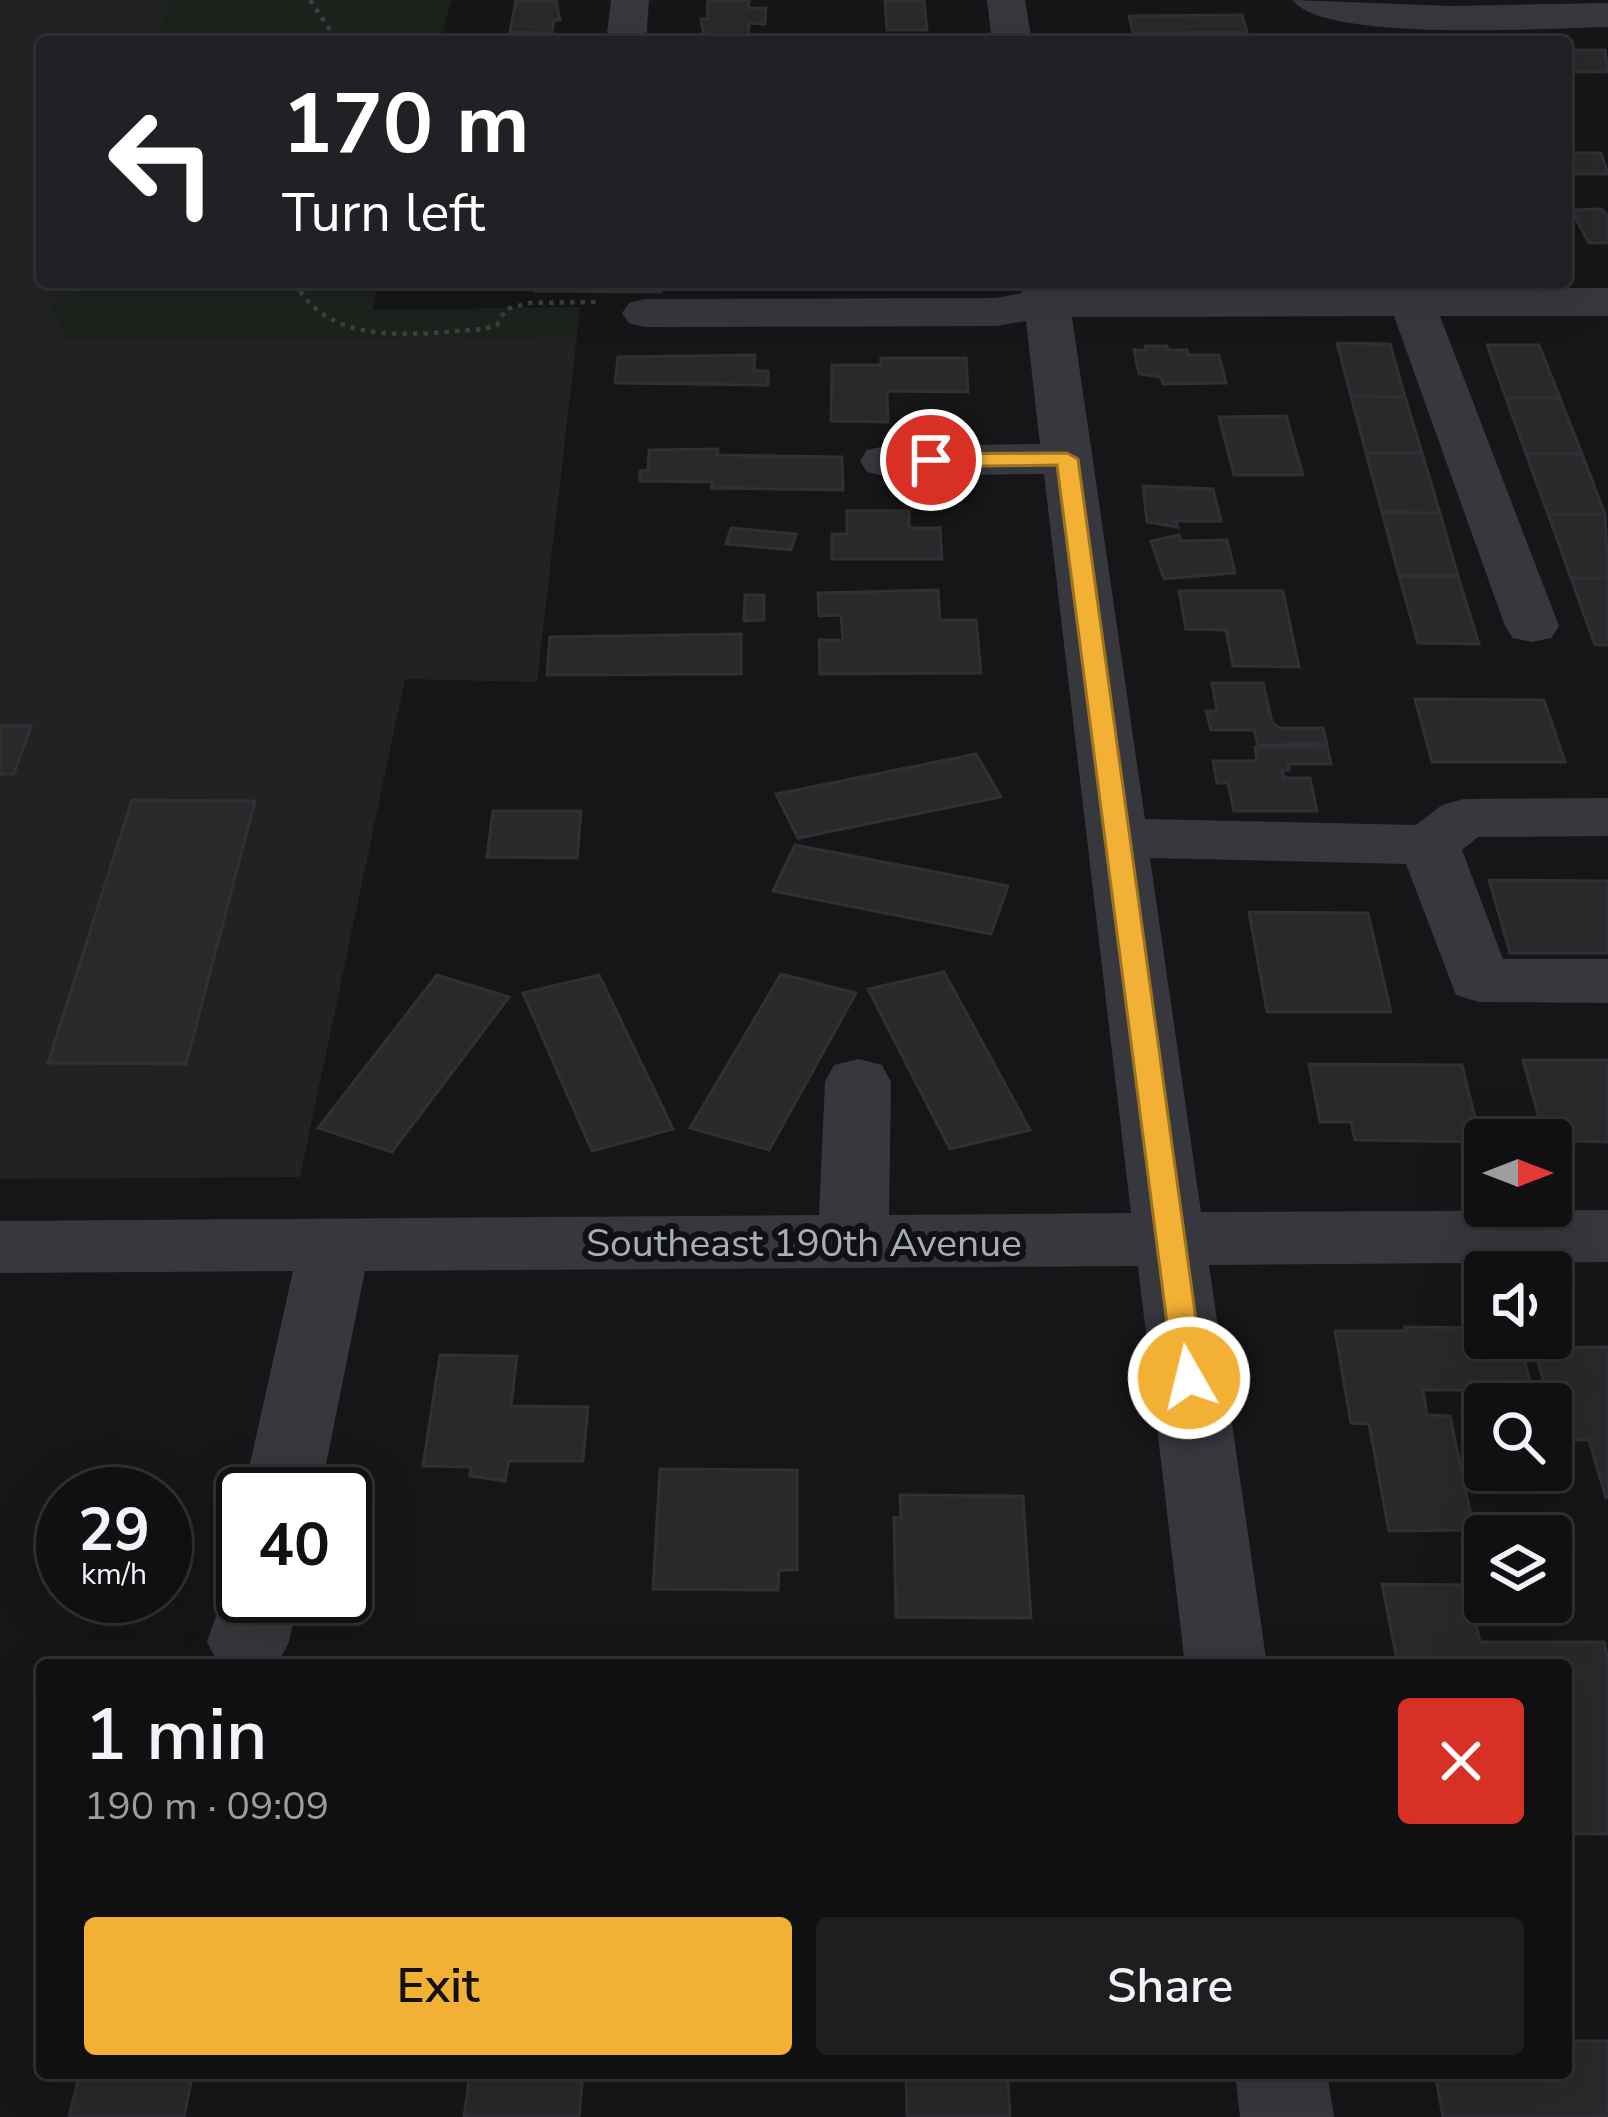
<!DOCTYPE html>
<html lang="en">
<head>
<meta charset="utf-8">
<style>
  body { margin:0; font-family:"Nunito Sans",sans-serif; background:#1e1e20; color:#f1f3f6; height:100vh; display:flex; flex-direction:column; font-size:45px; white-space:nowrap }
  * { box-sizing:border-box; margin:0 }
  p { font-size:39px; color:#9c9d9f }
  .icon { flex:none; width:66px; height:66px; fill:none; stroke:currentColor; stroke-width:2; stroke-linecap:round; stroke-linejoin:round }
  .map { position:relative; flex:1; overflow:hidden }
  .sheet { position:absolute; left:36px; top:1659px; width:1536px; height:420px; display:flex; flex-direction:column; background:#101012; border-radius:12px; box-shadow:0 12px 48px #0002,0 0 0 3px #303032 }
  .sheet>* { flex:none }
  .banner { position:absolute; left:36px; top:36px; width:1536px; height:252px; border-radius:12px; box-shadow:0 12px 48px #0002,0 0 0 3px #303032; background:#202124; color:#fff; overflow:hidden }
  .needle { width:78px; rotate:90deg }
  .buttons { position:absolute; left:1464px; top:1119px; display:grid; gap:24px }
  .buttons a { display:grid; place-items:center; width:108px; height:108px; border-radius:12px; background:#101012; box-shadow:0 12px 48px #0002,0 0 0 3px #303032; font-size:60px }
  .speed { position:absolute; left:36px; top:1467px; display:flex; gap:24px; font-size:60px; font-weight:700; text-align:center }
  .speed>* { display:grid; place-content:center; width:156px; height:156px; border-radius:50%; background:#101012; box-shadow:0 12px 48px #0002,0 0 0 3px #303032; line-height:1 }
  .speed small { font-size:30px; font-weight:400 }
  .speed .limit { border:6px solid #111; border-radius:18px; background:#fff; color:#111 }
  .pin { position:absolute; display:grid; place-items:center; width:102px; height:102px; color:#fff; margin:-51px; border:6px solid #fff; border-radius:50%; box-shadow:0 3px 12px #0007 }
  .me { position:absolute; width:132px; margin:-66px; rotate:352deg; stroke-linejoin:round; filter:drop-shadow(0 0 9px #0008) }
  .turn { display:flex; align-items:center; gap:42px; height:252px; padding:0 48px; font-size:54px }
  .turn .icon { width:156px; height:156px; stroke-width:2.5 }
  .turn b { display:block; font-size:84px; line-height:102px }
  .round { display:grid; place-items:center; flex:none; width:126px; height:126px; border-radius:12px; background:#1e1e20 }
  .headline { display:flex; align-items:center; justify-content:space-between; height:204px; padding:0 48px }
  h1 { font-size:72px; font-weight:600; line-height:90px }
  .cta { display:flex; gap:24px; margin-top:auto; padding:24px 48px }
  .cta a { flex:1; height:138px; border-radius:12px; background:#f2b134; color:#111; font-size:48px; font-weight:600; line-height:138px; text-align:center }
  .cta a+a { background:#1e1e20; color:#f1f3f6 }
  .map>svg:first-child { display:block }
  .built { fill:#222225 }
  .green { fill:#1c231d }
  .building { fill:#29292c; stroke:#303034; stroke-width:3 }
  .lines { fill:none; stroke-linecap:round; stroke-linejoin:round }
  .path { stroke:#3d3f44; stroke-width:4.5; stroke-dasharray:4.5 6; stroke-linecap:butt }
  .minor { fill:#37383d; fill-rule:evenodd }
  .route { fill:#f2b134; stroke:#9d7322; stroke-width:3 }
  .labels { text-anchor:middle; stroke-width:12; stroke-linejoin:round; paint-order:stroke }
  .street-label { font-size:39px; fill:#a8adb8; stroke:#111113 }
</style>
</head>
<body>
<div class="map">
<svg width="1608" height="2117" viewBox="0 0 1608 2117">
  <rect width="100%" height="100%" fill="#161618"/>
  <path class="built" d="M0,0H172L156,42H42V282H64L54,308L68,339L577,336L537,682L405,679L300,1177L0,1179Z"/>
  <path class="green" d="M172,0H451L440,42H156Z
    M64,282H379L373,310L580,307L577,336L68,339L54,308Z"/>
  <path class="building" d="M516,0H556L560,20H554L552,33L510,32Z
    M708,0H749L748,8H766L765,24L749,23L748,42H705L701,19H707Z
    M885,0H924L927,30H887Z
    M1242,15L1247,32L1133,33L1129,16Z
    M888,35H935L936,42H888Z
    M1566,50H1605L1608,72H1566Z
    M1566,153H1601L1608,174H1566Z
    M1601,209L1608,216V243H1589L1571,210Z
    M537,282H662L661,292L535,291Z
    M1337,343L1390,344L1405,397L1351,396Z
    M1487,345H1539L1560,398H1506Z
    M1145,346H1167L1168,350H1187L1188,355H1219L1226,383L1163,384L1161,377L1139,374L1134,350H1146Z
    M755,355L754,371H768V385L615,383L618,357Z
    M881,358H966L968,392L887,391L888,422L831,421L832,365H881Z
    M1351,396L1405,397L1422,453H1366Z
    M1506,398H1560L1582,454H1526Z
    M1286,416L1303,475H1234L1219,417Z
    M718,449L717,455L842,457L843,490L711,488L712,482L640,481V471L648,470L649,450Z
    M1366,453H1422L1440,513L1382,512Z
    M1526,454H1582L1605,514H1548Z
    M1143,486L1213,489L1221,521H1176L1178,527L1147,522Z
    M847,511H909V528H940L942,559H832V534H847Z
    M1382,512L1440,513L1458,576H1399Z
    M1548,514H1605L1608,578H1571Z
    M731,528L796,534L791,550L726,544Z
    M1179,535L1181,541L1227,540L1235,573L1164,579L1151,541Z
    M1399,576H1458L1479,644L1418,643Z
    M1571,578H1608V645H1595Z
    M938,590L940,620H976L981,673L820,674L819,640H843L841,615L819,616L818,593Z
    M1179,591H1283L1299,667L1233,666L1226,630L1186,629Z
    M745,595H764V620L744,621Z
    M741,634V674L547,675L550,637Z
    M1212,683H1263L1272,722L1279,728H1323L1327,744L1258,745L1254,730H1211L1206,711H1217Z
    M1415,699L1544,700L1565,762H1432Z
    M0,726H31L14,774H0Z
    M1255,747H1327L1331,764H1288L1289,770H1282L1284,778H1310L1317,811H1234L1228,783H1217L1213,761H1257Z
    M976,754L1001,797L798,838L776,794Z
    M132,800L255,801L186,1064L48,1063Z
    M493,811H581L577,858L487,857Z
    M795,845L1008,886L991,934L773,891Z
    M1489,880L1608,881V953H1510Z
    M1249,912L1368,913L1391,1012H1267Z
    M944,972L1030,1130L950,1149L868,989Z
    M781,974L856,993L769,1150L690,1128Z
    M437,975L509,997L392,1152L318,1128Z
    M599,975L673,1129L592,1151L523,993Z
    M1523,1060H1608V1142L1545,1140Z
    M1309,1064L1462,1065L1481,1142L1355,1140L1351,1122H1320Z
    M1405,1327L1485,1328V1338H1519L1532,1390H1423L1427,1415L1450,1416L1474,1530L1389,1531L1369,1424L1351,1423L1335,1331H1407Z
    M1608,1347V1498H1606L1589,1440H1560L1534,1348Z
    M440,1355L517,1356L511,1406L588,1407L583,1461H509L505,1481L470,1476L471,1467L423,1466Z
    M1485,1404V1470H1508L1483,1471L1466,1405Z
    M660,1469L797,1470V1570H779L778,1590L653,1589Z
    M900,1495L1023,1496L1031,1618L896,1617L894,1518H901Z
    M1382,1584L1467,1585L1480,1642H1604L1608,1659V1834H1566V1665H1398Z
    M1566,2041H1608V2117H1443L1435,2073H1566Z
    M80,2073H193L184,2117H69Z
    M470,2073H583L579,2117H464Z
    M906,2073H1021L1022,2081L1008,2080L1010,2117H907Z"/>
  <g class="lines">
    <path class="path" d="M310,0L338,42
      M295,282C330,350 420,333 484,329L497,325L506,309L530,303L596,302"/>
    <path class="minor" d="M611,0H649L646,42H606Z
      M987,0H1025L1032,42H992Z
      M1293,0L1451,6L1608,3V27C1552,28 1322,43 1293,0Z
      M1021,282H1067L1068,289L1608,288V316H1440L1559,626L1551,638L1532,642L1513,638L1505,626L1394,316L1072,317L1145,819L1416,825L1442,805L1463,799L1608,798V836L1478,837L1462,850L1503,959H1608V1003L1479,1002L1456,995L1406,864L1150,858L1201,1212L1608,1210V1262L1209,1265L1267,1665H1185L1138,1266L365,1271L320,1494L243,1495L293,1271L0,1273V1221L819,1215L825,1082L834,1065L858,1059L882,1065L891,1082L889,1215L1131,1213L1044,474L885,476L867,472L860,461L867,450L885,446L1040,444L1026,321L996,326L645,327L629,323L622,313L629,303L645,299L996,298L1022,293Z
      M243,1568V1596H299L289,1642L277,1665H219L207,1642L231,1572Z
      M1235,2073H1327L1334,2117H1240Z"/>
  </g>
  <path class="route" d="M1067,453L1078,459L1204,1378L1200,1387H1178L1174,1378L1057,465L931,467L920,460L931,454Z"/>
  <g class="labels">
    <g class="street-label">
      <text x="804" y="1256">Southeast 190th Avenue</text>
    </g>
  </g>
</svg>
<div class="buttons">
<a><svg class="needle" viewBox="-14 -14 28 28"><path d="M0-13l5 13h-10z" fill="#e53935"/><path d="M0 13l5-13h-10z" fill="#9c9d9f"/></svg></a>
<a><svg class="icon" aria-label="sound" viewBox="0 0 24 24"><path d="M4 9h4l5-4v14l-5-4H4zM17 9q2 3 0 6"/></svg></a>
<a><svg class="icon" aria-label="search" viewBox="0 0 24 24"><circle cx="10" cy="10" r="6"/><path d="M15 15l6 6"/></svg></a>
<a><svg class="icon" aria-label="layers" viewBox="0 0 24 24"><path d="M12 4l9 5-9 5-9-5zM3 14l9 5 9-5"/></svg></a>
</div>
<div class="speed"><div>29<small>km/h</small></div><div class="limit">40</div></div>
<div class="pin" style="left:931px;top:460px;background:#d93025"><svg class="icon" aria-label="arrive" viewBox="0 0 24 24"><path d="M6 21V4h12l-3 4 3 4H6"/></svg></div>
<svg class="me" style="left:1189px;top:1378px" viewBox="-20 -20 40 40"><circle r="17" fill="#f2b134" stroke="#fff" stroke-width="3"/><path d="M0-11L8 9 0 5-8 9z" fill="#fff"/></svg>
<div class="banner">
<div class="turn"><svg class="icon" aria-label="left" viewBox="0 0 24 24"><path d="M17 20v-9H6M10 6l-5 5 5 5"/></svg><div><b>170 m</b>Turn left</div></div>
</div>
<section class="sheet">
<div class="headline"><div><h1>1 min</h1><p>190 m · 09:09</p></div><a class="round" style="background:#d93025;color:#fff"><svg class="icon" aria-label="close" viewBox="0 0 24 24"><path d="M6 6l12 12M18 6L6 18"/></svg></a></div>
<div class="cta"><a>Exit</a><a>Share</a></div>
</section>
</div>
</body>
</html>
